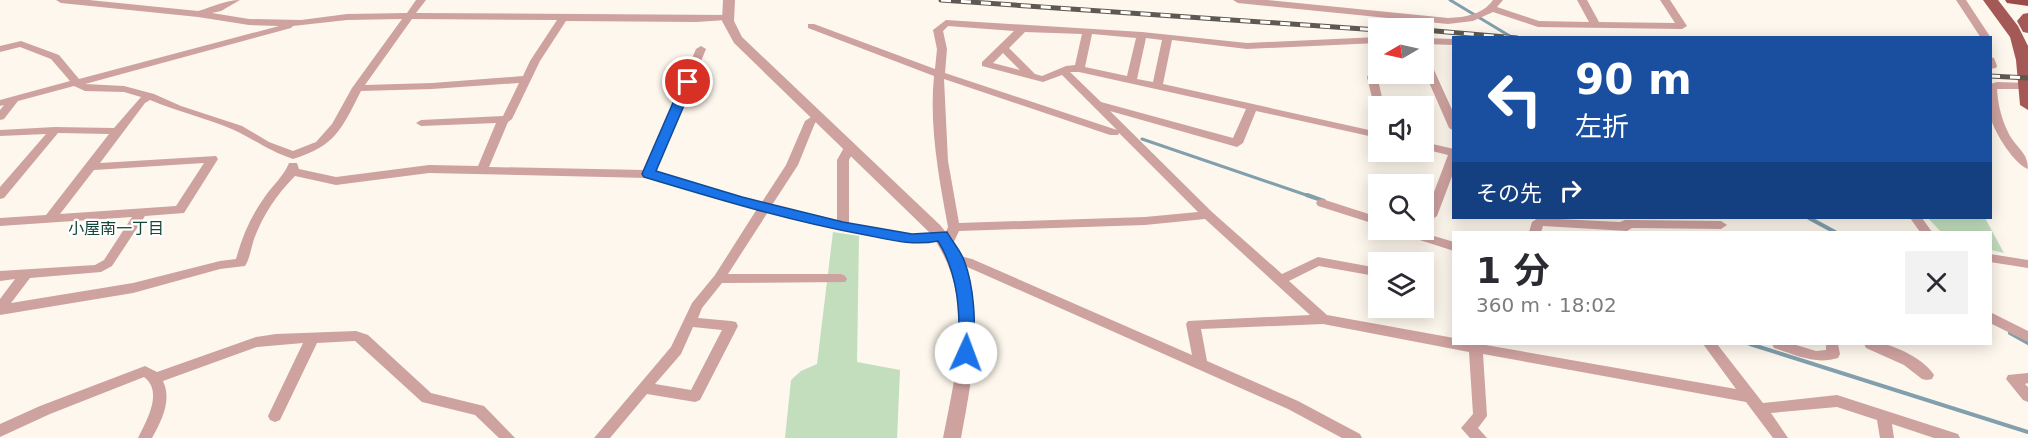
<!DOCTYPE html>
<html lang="ja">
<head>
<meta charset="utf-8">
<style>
  body { margin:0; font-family:"DejaVu Sans","Noto Sans JP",sans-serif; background:#f2f2f3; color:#2b2b33; height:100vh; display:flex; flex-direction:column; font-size:22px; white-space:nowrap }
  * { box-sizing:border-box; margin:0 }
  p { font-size:20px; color:#7c7c81 }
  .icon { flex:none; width:33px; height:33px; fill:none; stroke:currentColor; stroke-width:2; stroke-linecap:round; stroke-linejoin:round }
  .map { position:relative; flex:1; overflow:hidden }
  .panel { position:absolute; left:1452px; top:231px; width:540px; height:114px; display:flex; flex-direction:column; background:#fff; border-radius:0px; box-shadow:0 3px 15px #0003 }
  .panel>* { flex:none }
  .hud { position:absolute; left:1452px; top:36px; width:540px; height:183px; border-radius:0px; box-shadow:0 3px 15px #0003; background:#1a4fa0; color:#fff; overflow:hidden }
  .needle { width:39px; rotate:261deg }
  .fabs { position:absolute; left:1368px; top:18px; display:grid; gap:12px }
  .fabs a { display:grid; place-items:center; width:66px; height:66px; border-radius:0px; background:#fff; box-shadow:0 3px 15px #0003; font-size:30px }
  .pin { position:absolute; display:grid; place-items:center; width:51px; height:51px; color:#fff; margin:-26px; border:3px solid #fff; border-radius:50%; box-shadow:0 2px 6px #0007 }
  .me { position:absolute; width:66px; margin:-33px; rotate:2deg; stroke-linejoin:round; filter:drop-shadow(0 0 4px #0008) }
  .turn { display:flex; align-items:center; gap:21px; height:126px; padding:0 24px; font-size:27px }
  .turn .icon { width:78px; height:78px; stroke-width:2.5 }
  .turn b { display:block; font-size:42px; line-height:51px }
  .then { display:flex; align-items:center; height:57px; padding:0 24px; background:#0003; gap:12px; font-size:22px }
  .round { display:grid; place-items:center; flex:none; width:63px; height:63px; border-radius:0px; background:#f2f2f3 }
  .summary { display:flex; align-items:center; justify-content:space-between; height:102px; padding:0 24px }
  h1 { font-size:36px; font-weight:700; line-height:45px }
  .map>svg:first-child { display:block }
  .green { fill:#c2debd }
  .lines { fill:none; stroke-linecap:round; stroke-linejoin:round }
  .stream-far1 { stroke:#819fac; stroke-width:3 }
  .stream { stroke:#819fac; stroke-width:4 }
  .minor { fill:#cea29f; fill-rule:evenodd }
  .tertiary { fill:#cea29f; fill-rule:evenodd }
  .primary { fill:#a45956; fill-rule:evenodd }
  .trunk { fill:#9c4b49; fill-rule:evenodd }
  .rail-casing { stroke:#5e5850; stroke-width:5 }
  .rail { stroke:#fff; stroke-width:3; stroke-dasharray:10; stroke-linecap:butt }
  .route { fill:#1a73e8; stroke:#114b97; stroke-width:1.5 }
  .labels { text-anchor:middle; stroke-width:4.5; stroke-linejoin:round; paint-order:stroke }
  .neighbourhood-label { font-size:16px; fill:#134738; stroke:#fff }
</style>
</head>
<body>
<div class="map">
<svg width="2028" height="438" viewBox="0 0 2028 438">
  <rect width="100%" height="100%" fill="#fdf7ed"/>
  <path class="green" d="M1928,218H1985L2004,253L1991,250L1990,232H1941Z
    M833,232L859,236L857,362L900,370L897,438H785L791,380L801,371L817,364Z"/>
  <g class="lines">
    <path class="stream-far1" d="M1450,0L1513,38
      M1142,139L1312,197"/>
    <path class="stream" d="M1307,195L1324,201
      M1809,218L1835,232
      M2010,333L2028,343
      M1750,344L2028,432"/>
    <path class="minor" d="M56,0H89L198,11C213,7 225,0 240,0L221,11L212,13L249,19L301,20L347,14L407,13L416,0H426L416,13L729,15V19L726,20L696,22L566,21L540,61L512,119L508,122L489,167L644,170L696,49L701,46L706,49L655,172L762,202L786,165L805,121L817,113L822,116L815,123L798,165L772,205L837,220V160L846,144L850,143L856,147L849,160V223L912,235L946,232L948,227C939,178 929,126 934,76L808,28V24H814L935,69L937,49L933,30L946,20L1142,32L1247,43L1378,37V43L1247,49L1172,40L1163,84L1378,132V138L1256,111L1243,143L1237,147L1110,111L1212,212L1282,274L1318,257L1378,268V274L1375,276L1319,266L1289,281L1327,315L1454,338V344H1480L1736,389L1703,344H1717L1763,403L1837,395L1958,434L1960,438H1934L1892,424L1894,438H1880L1877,420L1837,407L1771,413L1788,438H1773L1746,402L1483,354L1487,416L1478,428L1487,438H1470L1461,428L1473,414L1469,352L1323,324L1201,329L1207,361L1298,401L1360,434L1362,438H1342L1288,409L965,266L952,262L950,259L956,255L972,259L1192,355L1186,324L1188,321L1310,315L1205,219L1145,225L959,231L952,246L948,247L942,243L943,239L912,243L843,230L768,212L728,274H841L845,276L847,279L845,282L722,283L702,308L698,318L731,321L736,322L738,326L700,400L695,402L647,394L610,438H594L671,347L692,303L715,275L757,209L648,178L429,173L336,185L295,176C277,194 263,215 254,239C251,248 250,258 245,266L220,269L133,293L0,315V299L15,279L0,281V271L95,265L104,260L132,217L0,226V218L46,215L109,134L58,133L4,198L0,199V187L46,134L0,136V130L55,127L114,128L141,97L124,92L85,91L74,86L18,101L4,119L0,120V110L4,105L0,106V100L70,81L51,59L20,47L0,52V46L21,41L59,55L79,79L279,26L249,25L198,17L61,3ZM402,19L352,88L332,124L316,142L293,151L269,142L242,126L181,106L154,94L124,86L85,84L291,28L293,26L347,20ZM412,19L557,20L530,61L523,76L432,83L365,85ZM948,26L1014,31L982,62V66L1043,82L1062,75L1117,130L945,73L947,49L943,31ZM1025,32L1082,34L1075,65L1066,66L1042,76L1035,74L1009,48ZM1092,34L1136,38L1127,76L1085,67ZM1146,38L1162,40L1153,82L1137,79ZM1003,53L1020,70L993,63ZM1070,72H1079L1246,109L1233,138L1101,102ZM944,79L1110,135H1118L1119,133L1198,212L1145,217L959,223L948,161ZM519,83L503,116L421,120L416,123L421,126L496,123L478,166L429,165L336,177L299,169L297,163H289C284,176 272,186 264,198C251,216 242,237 236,259L220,261L133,283L11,303L30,278L101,272L112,266L145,216L184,213L218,159L216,156L100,163L145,103L150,100C178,112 207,118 234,130C255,140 271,152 293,159C336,146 342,128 361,91L432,89ZM204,163L176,206L60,214L94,170ZM693,327L722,330L691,390L655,384L681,354Z
      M1233,0H1267L1448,18C1466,17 1482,15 1493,0H1503L1497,7L1539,21L1589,22L1577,0H1587L1599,22L1675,23L1660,0H1670L1687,26L1682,29L1538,27L1493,12L1473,21L1448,24L1238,3Z
      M1956,0H1966L1991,38L1990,39L1981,38Z
      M1424,38L1454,39V45L1424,44Z
      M1424,56L1429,59L1454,114V131L1449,128L1428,80H1378L1384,106H1378V109L1374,106L1367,77L1368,75L1425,74Z
      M1990,57L1994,58L1997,66L1996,68L1990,69Z
      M1997,82L2028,83V89H1997C1998,106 2002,121 2010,136C2018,149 2028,153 2028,169C2014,164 1995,133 1991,119C1988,108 1990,95 1990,84Z
      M1424,142L1454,149V171L1437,216L1431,220L1425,216L1448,155L1424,149Z
      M1322,199L1378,217V225L1318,206L1316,203L1318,200Z
      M1538,218L1620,222L1625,220L1721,221L1727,225L1721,229L1632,228L1627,231L1543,226L1541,232H1529L1532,222Z
      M1910,218H1922L1932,232H1920Z
      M1396,230H1414L1454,242V251L1398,233Z
      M1990,254L2028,260V268L1990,262Z
      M1990,312L2028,331V342L1990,323Z
      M356,331L368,335L431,393L484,406L515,438H499L475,415L422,402L355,341L317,343L280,420L275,422L270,420L268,416L303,343L257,347L163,381C172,400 162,420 152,438H138C146,421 164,392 144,377L50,414L0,437V424L40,406L145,366L157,372L256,337L276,334Z
      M1772,344H1793L1816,351L1826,350V344H1838L1840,354L1838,358C1815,365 1795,355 1774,348Z
      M1864,344C1870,343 1878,342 1884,344C1900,348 1925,360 1934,375L1932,379L1927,380L1922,379L1904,365L1866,348Z
      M2028,373V383L2025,384L2028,387V402L2023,400L2006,379L2008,375Z"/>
    <path class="tertiary" d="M723,0H735L734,21L742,37L940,225C947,234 955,242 959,252C987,310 972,377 961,438H943C957,367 976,295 930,233L734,43L722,21Z"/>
    <path class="primary" d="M1983,0H1998L2018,26L2028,46V110L2020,105L2016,60L2010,37Z
      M2028,13V33L2023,32L2017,21L2023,14Z"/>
    <path class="trunk" d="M2005,0H2028V6L2007,3Z"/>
    <g class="rail-casing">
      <path id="rail" d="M941,0L1378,30
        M1371,26L1399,28
        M1424,30L1517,38
        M1990,76L2028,78"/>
    </g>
    <use href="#rail" class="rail"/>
  </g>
  <path class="route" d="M688,78L694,82L656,171L742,197L843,222L912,234L947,232C952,241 960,250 964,260C975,289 975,322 974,353L972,357H961L959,353C960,313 959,275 938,241C913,246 891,240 866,235C790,221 717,199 644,177L642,174L682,82Z"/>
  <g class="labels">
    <g class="neighbourhood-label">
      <text x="116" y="234">小屋南一丁目</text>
    </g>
  </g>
</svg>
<div class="fabs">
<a><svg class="needle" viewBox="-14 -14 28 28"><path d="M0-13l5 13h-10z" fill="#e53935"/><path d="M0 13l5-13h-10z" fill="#7c7c81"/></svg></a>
<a><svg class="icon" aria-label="sound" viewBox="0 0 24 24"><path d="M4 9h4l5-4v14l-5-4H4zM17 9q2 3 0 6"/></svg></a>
<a><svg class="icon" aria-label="search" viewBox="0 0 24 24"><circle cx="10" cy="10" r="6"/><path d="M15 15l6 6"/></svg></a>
<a><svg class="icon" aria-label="layers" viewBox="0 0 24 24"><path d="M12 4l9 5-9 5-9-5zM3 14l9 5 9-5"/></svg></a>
</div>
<div class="pin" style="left:688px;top:82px;background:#d93025"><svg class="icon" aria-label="arrive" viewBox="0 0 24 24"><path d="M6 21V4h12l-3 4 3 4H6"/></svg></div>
<svg class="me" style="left:966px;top:353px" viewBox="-20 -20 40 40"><circle r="19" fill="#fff"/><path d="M0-13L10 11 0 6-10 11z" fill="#1a73e8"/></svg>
<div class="hud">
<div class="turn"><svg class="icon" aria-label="left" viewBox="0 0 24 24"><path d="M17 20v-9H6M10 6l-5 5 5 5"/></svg><div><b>90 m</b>左折</div></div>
<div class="then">その先<svg class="icon" aria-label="right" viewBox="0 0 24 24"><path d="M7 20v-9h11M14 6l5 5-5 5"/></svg></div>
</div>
<section class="panel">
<div class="summary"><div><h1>1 分</h1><p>360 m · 18:02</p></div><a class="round"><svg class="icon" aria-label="close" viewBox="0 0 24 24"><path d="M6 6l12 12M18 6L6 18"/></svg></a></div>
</section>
</div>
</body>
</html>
